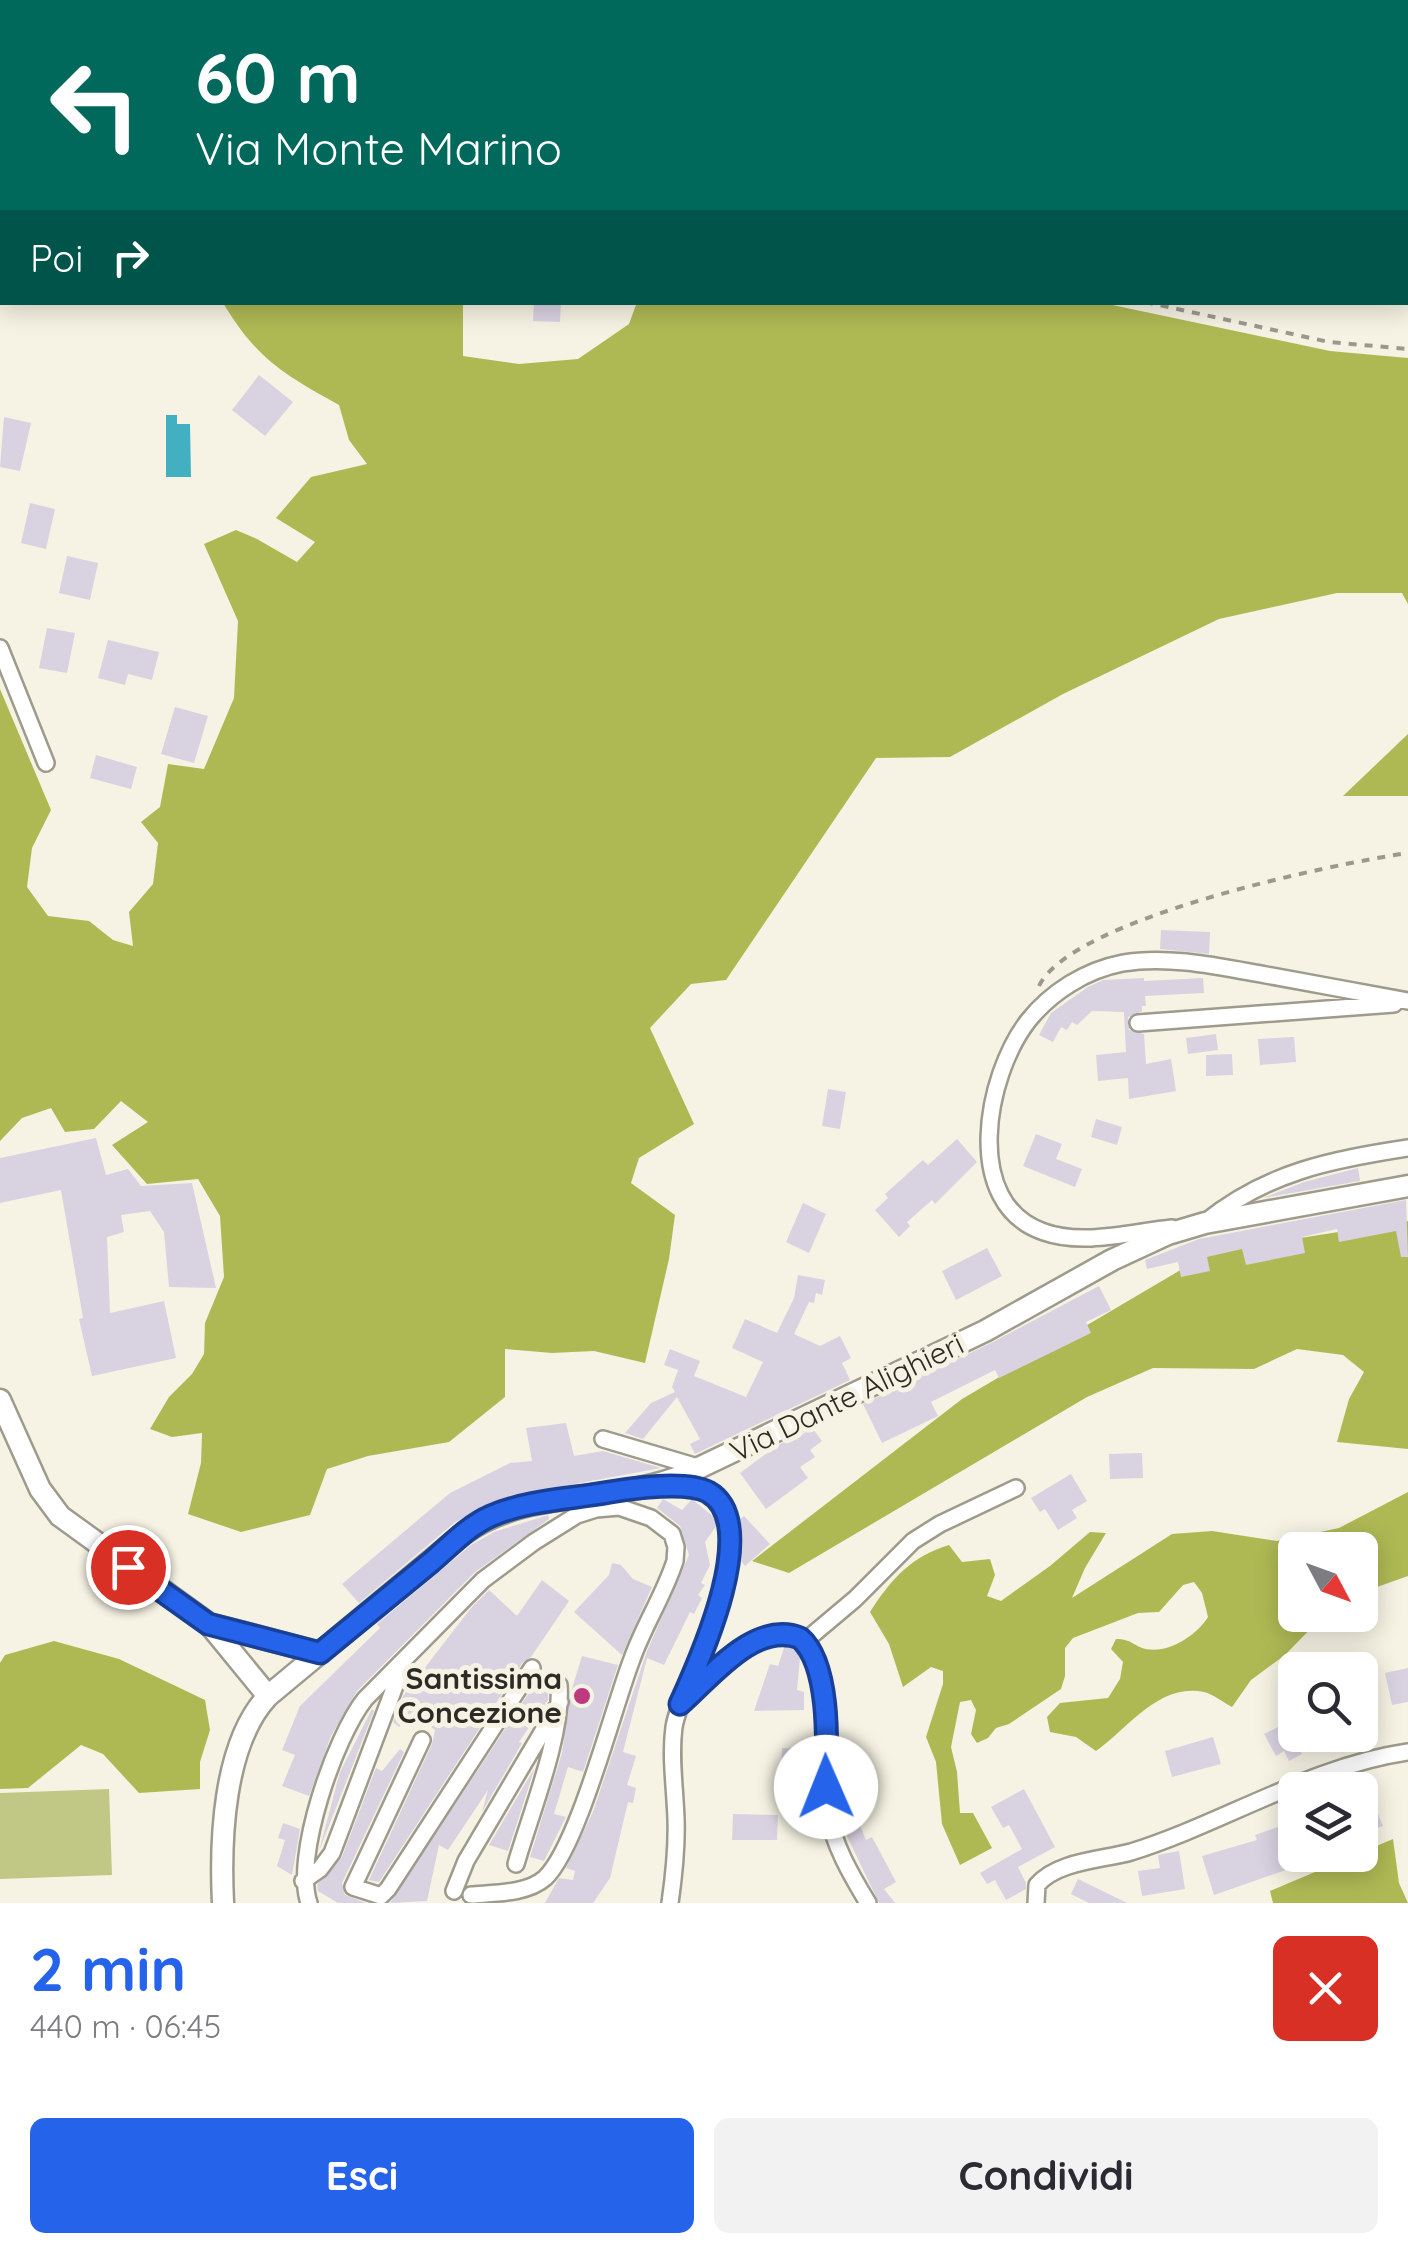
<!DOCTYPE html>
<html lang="it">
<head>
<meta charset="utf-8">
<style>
  body { margin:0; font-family:Quicksand,sans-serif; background:#f2f2f3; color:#2b2b33; height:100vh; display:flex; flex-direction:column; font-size:38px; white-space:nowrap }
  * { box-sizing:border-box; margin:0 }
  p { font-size:32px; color:#7c7c81 }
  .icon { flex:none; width:55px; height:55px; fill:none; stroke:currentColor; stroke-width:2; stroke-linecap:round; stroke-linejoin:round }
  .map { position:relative; height:1903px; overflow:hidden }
  .drawer { display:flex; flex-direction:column; background:#fff; flex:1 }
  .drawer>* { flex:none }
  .hud { position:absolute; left:0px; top:0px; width:1410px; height:305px; box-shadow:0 5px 25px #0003; background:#00695c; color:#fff; overflow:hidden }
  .needle { width:65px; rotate:131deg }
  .fabs { position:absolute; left:1278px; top:1532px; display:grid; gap:20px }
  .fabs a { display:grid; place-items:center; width:100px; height:100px; border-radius:15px; background:#fff; box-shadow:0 5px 25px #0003; font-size:50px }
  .pin { position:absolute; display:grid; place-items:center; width:85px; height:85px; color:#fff; margin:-42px; border:5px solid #fff; border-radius:50%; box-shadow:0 2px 10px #0007 }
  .me { position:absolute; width:110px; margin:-55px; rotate:359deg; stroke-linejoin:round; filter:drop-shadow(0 0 8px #0008) }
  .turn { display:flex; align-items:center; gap:35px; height:210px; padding:0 30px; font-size:45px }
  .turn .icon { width:130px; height:130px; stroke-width:2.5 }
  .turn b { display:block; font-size:70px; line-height:85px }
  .then { display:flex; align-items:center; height:95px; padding:0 30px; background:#0003; gap:20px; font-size:38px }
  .round { display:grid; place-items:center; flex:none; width:105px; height:105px; border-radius:15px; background:#f2f2f3 }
  .head { display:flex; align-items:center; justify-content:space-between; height:170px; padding:0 30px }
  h1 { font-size:60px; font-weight:700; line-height:75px; color:#2563eb }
  .cta { display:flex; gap:20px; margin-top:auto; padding:20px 30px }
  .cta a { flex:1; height:115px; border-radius:15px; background:#2563eb; color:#fff; font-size:40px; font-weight:700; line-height:115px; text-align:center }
  .cta a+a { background:#f2f2f3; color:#2b2b33 }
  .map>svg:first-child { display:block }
  .green { fill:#c1c885 }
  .forest { fill:#afb954 }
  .water { fill:#42b0c1 }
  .building { fill:#d9d2e1 }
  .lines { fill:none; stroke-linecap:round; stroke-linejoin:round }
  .street-casing { stroke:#9e9b8c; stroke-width:20 }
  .secondary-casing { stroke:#9e9b8c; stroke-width:25 }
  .path { stroke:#9b998e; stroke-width:4; stroke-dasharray:8 8; stroke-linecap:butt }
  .street { stroke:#fff; stroke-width:15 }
  .secondary { stroke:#fff; stroke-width:20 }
  .route-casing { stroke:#184099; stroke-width:25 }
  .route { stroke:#2563eb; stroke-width:18 }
  .poi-dot { fill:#be3a7f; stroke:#f6f3e4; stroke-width:4 }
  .labels { text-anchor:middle; stroke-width:10; stroke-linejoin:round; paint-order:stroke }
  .street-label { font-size:30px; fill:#2d2b26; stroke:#f6f3e4 }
  .poi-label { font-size:30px; font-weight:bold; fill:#2d2b26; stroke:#f6f3e4; text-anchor:end }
</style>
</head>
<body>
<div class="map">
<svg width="1408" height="1903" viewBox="0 0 1408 1903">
  <rect width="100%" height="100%" fill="#f6f3e4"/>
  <path class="green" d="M109,1789L112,1875L0,1879V1793Z"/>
  <path class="forest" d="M637,302L1103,303L1330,351L1408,358V604L1402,593H1337L1219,619L1063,694L950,757L876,758L726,980L691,984L650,1028L694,1124L639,1158L631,1183L675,1215L669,1259L645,1363L594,1351L552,1353L505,1349V1397L449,1442L368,1456L327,1469L310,1515L241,1532L188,1514L201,1463L202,1433L172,1437L150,1429L169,1397L192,1374L204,1354L205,1323L224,1277L220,1216L198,1179L147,1184L112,1145L148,1122L121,1101L94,1129L65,1132L51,1108L22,1118L0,1141V689L51,810L32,848L27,887L48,916L89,921L113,940L133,946L129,912L153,884L158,843L141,822L160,807L168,764L204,769L234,698L238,621L204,544L236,530L257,539L297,562L315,542L276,518L311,477L367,464L349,440L339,405C283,374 257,359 223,303H463V356L519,364L578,359L629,324Z
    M1408,734V796H1343Z
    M1408,1221V1449L1337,1442L1349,1399L1364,1372L1343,1355L1297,1349L1254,1369L1153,1368L1087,1397L789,1573L752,1561L962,1399L1211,1252Z
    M1408,1492V1576L1360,1593V1550H1295V1615H1324L1285,1655L1251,1680L1232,1707C1224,1703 1213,1694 1204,1692C1158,1683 1128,1729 1096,1751L1076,1737L1050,1732L1047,1717L1060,1703L1108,1698L1120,1679L1123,1662L1111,1649L1116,1639C1132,1639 1133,1646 1146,1649C1168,1654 1197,1635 1208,1617L1202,1593L1194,1582L1183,1585L1159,1612L1138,1613L1073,1638L1065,1648V1676L1061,1689L1009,1724L996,1728L988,1738L977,1743L971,1734L976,1710L971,1700L960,1702L951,1747L957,1772L960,1813H973L992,1848L960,1865L942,1824L936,1762L926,1737L943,1684V1671L931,1667L903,1687L889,1644L870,1612C891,1579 912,1556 949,1545L962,1562L990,1559L995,1575L987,1596L1001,1601L1050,1566L1090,1532L1106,1533L1085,1568L1072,1598L1172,1534L1212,1531L1277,1541L1339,1528Z
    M54,1641L119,1659L205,1700L210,1730L200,1762V1789L139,1793L103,1754L81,1745L28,1788L0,1789V1663L5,1655Z
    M1393,1839L1399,1883L1408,1903H1273L1270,1891Z"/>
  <path class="water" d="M166,415H177V424H190L191,477H166Z"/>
  <path class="building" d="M534,302H561L560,322L533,321Z
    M259,375L293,402L265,436L232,410Z
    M4,417L31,423L20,471L0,467Z
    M30,503L55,509L46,549L21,543Z
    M67,556L98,563L90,600L59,593Z
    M47,628L75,633L67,673L39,668Z
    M108,640L159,652L152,680L128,674L125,685L98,678Z
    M175,707L208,716L194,763L161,754Z
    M96,755L137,767L131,789L90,778Z
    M1161,930L1210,932L1209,954L1160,949Z
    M1144,978V981L1203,978L1204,993L1145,996L1146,1006H1142V1011L1128,1017L1129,1030L1144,1034L1146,1064L1171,1059L1176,1091L1129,1099L1128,1078L1098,1081L1096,1055L1126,1052L1124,1012L1092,1011L1077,1025L1072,1022L1067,1030L1061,1027L1053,1042L1039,1035L1051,1013L1088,987L1103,980Z
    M1216,1034L1218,1050L1188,1054L1186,1038Z
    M1294,1037L1296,1062L1260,1065L1258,1039Z
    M1232,1054L1233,1075L1206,1076V1055Z
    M828,1089L846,1092L840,1129L822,1126Z
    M1096,1119L1122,1127L1117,1145L1091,1137Z
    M1036,1134L1062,1144L1056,1159L1082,1169L1075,1187L1023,1166Z
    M96,1138L106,1175L128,1169L141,1186L192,1183L216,1288L169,1287L164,1232L150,1211L121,1215L124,1232L107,1237L110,1313L164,1301L176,1358L92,1376L79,1319L83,1318L61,1190L0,1203V1158Z
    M957,1139L977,1162L935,1204L932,1200L907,1222L910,1226L899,1237L875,1210L888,1198L885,1194L923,1160L928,1165Z
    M1358,1168L1360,1181L1263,1198L1304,1182Z
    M1406,1200L1408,1257H1401L1396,1231L1339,1242L1337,1229L1302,1237L1305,1253L1246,1265L1242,1249L1207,1257L1210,1271L1181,1277L1178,1262L1147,1269L1145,1260L1199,1239Z
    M803,1203L826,1214L809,1253L786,1242Z
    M987,1248L1002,1276L956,1300L942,1271Z
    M798,1275L825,1280L822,1295L816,1293L814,1303L809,1302L794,1334L820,1346L840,1336L851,1358L842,1363L850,1380L695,1454L690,1444L700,1439L677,1397L643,1439L625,1433L651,1403L675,1392L672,1387L678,1370L664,1365L670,1349L700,1361L694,1376L746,1397L763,1362L732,1348L745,1319L777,1333L794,1298Z
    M1099,1286L1111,1310L1086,1322L1091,1333L999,1378L995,1370L931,1402L938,1416L882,1443L863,1404L991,1343Z
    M566,1423L574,1456L603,1451L661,1468L510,1496L481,1507L454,1523L359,1603L342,1584L450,1493L510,1463L532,1461L526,1428Z
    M813,1429L822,1441L810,1450L815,1457L800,1467L808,1478L766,1509L740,1473L778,1445Z
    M1142,1453L1143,1478L1110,1479L1109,1454Z
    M1071,1474L1087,1501L1072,1510L1077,1518L1058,1530L1045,1509L1040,1512L1031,1498Z
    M663,1499L682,1510L692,1499L715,1518L717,1525L705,1542L710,1565L701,1583L705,1585L698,1595L702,1598L694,1614L690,1612L664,1665L647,1658L623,1752L636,1756L627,1785L636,1788L633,1803L628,1802L610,1878L593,1903H545L559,1878L573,1880L575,1871L566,1868L593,1812L647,1651L689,1555L680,1526L657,1508Z
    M548,1515L549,1519L475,1572L357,1691L331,1736L309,1796L282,1786L295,1755L282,1750L300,1706L380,1628L377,1624L471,1545L494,1532Z
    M744,1516L770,1544L745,1566L740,1560L742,1535L739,1520Z
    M612,1563L621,1565L633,1579L652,1587L622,1655L574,1612L609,1575Z
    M542,1580L569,1601L531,1657L523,1662L379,1882L369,1880L432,1744L435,1730L412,1712L399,1727L393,1722L403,1696L471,1608L489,1590L517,1616Z
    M785,1645L797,1652L800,1658L797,1690L804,1692V1710L754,1711L770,1664L778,1666Z
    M582,1656L618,1665L583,1772L568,1767L554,1814L566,1817L544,1861L530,1857L562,1753L570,1695Z
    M1408,1668V1702L1392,1705L1385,1673Z
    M538,1679L548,1686V1700L519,1742L522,1743L482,1812L488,1790L448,1850L439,1845L427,1901L390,1903Z
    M372,1709L374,1711L319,1851L340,1772Z
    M1284,1724L1288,1735H1330L1300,1750L1302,1754L1289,1761L1284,1751L1276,1756L1264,1734Z
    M1213,1737L1221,1764L1172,1777L1165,1751Z
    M782,1748L806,1749V1775H811V1787L815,1786L816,1796H792L793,1777H781Z
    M400,1749L404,1752L342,1883L345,1895L366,1903H338L318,1891L317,1885L342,1857L376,1768L382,1771Z
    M535,1767L508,1851L489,1845Z
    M848,1776L851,1784L856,1782L863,1801L852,1806L866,1840L872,1837L896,1882L884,1889L895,1903H879L845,1832L839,1811L838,1779Z
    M1360,1778H1363L1383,1826L1360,1833Z
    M1024,1789L1055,1847L1018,1867L1026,1883V1889L1006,1900L995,1880L987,1884L980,1873L1022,1849L1009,1825L1003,1828L991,1807Z
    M733,1814L778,1815L777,1840H732Z
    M1295,1821V1855L1323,1857L1214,1895L1202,1856L1257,1840L1255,1835Z
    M283,1823L300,1829L292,1875L277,1866L285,1840L278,1838Z
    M1179,1851L1185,1889L1142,1896L1138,1871L1160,1868L1158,1855Z
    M1078,1879L1127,1903H1089L1071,1894Z"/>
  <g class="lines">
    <g class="street-casing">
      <path id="street" d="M819,0V2
        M60,2V0
        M0,648L46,763
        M1138,1023L1394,1004
        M1204,1223C1267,1172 1330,1160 1408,1148
        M1172,1228C1132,1232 1083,1246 1044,1232C961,1204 986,1075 1028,1021C1051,992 1086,970 1123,963C1169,955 1221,967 1266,975C1313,984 1361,992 1408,1001
        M603,1439L701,1468
        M660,1487C674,1487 692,1485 705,1491C775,1523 682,1677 674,1727C670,1757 675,1788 676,1819C677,1847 674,1875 670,1903
        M805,1641L855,1599L913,1541L940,1524L1016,1488
        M684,1701C708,1680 732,1653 761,1639C843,1599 822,1773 828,1812C833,1844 851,1875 868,1903
        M422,1740L353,1887L381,1896L388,1889L532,1668
        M516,1864C530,1815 563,1735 559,1685
        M303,1881L320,1869L332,1853L401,1670
        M454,1891L466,1861L560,1702
        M309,1903C293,1857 335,1737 365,1699L483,1580L534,1542L577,1515L596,1509L619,1507L651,1518L672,1534L676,1547L675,1561C664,1595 644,1625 632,1659C613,1708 578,1847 545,1878C527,1894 494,1893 471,1895
        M1036,1903L1037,1885C1057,1861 1102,1860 1131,1852C1224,1823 1311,1766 1408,1752"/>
    </g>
    <g class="secondary-casing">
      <path id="secondary" d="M0,1400L40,1489L60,1516L209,1624L268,1696
        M209,1624L320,1653
        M223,1903C220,1841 223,1744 268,1696L463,1534C527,1487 613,1504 684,1475L985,1331L1112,1260L1168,1234L1205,1223L1408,1186"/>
    </g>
    <path class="path" d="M1145,302L1329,342L1408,349
      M1039,986C1072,918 1332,864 1408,853"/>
    <use href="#street" class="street"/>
    <use href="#secondary" class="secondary"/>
  </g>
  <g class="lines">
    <g class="route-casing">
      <path id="route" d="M128,1567L208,1624L320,1653C357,1623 394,1592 431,1562C450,1546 468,1526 491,1516C527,1500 572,1499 610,1492C634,1488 687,1481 708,1492C763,1523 699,1662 680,1704C711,1677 755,1620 800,1638C831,1665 827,1747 826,1787"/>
    </g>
    <use href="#route" class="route"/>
  </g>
  <circle class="poi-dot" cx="582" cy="1696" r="10"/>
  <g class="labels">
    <g class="street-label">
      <text transform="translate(847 1398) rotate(-26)" y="10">Via Dante Alighieri</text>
    </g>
    <g class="poi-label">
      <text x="562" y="1689">Santissima<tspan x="562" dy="34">Concezione</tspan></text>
    </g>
  </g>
</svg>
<div class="fabs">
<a><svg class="needle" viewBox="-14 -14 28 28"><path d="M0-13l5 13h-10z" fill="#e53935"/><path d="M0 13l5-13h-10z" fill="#7c7c81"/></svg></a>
<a><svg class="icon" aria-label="search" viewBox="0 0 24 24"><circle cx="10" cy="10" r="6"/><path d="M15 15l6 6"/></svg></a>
<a><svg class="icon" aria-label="layers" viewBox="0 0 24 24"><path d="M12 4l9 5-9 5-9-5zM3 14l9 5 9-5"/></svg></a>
</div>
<div class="pin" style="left:128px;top:1567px;background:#d93025"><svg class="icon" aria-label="arrive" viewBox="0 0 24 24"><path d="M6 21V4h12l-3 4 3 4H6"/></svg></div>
<svg class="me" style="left:826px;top:1787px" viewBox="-20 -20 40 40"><circle r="19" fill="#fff"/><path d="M0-13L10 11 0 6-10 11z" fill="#2563eb"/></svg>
<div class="hud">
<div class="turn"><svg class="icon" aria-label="left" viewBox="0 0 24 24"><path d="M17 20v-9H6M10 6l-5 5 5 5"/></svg><div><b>60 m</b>Via Monte Marino</div></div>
<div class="then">Poi<svg class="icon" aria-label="right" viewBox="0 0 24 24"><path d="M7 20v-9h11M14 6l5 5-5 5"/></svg></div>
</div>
</div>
<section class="drawer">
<div class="head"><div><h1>2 min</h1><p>440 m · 06:45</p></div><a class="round" style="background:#d93025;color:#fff"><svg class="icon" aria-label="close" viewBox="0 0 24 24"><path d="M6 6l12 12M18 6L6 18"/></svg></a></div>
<div class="cta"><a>Esci</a><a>Condividi</a></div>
</section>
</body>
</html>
